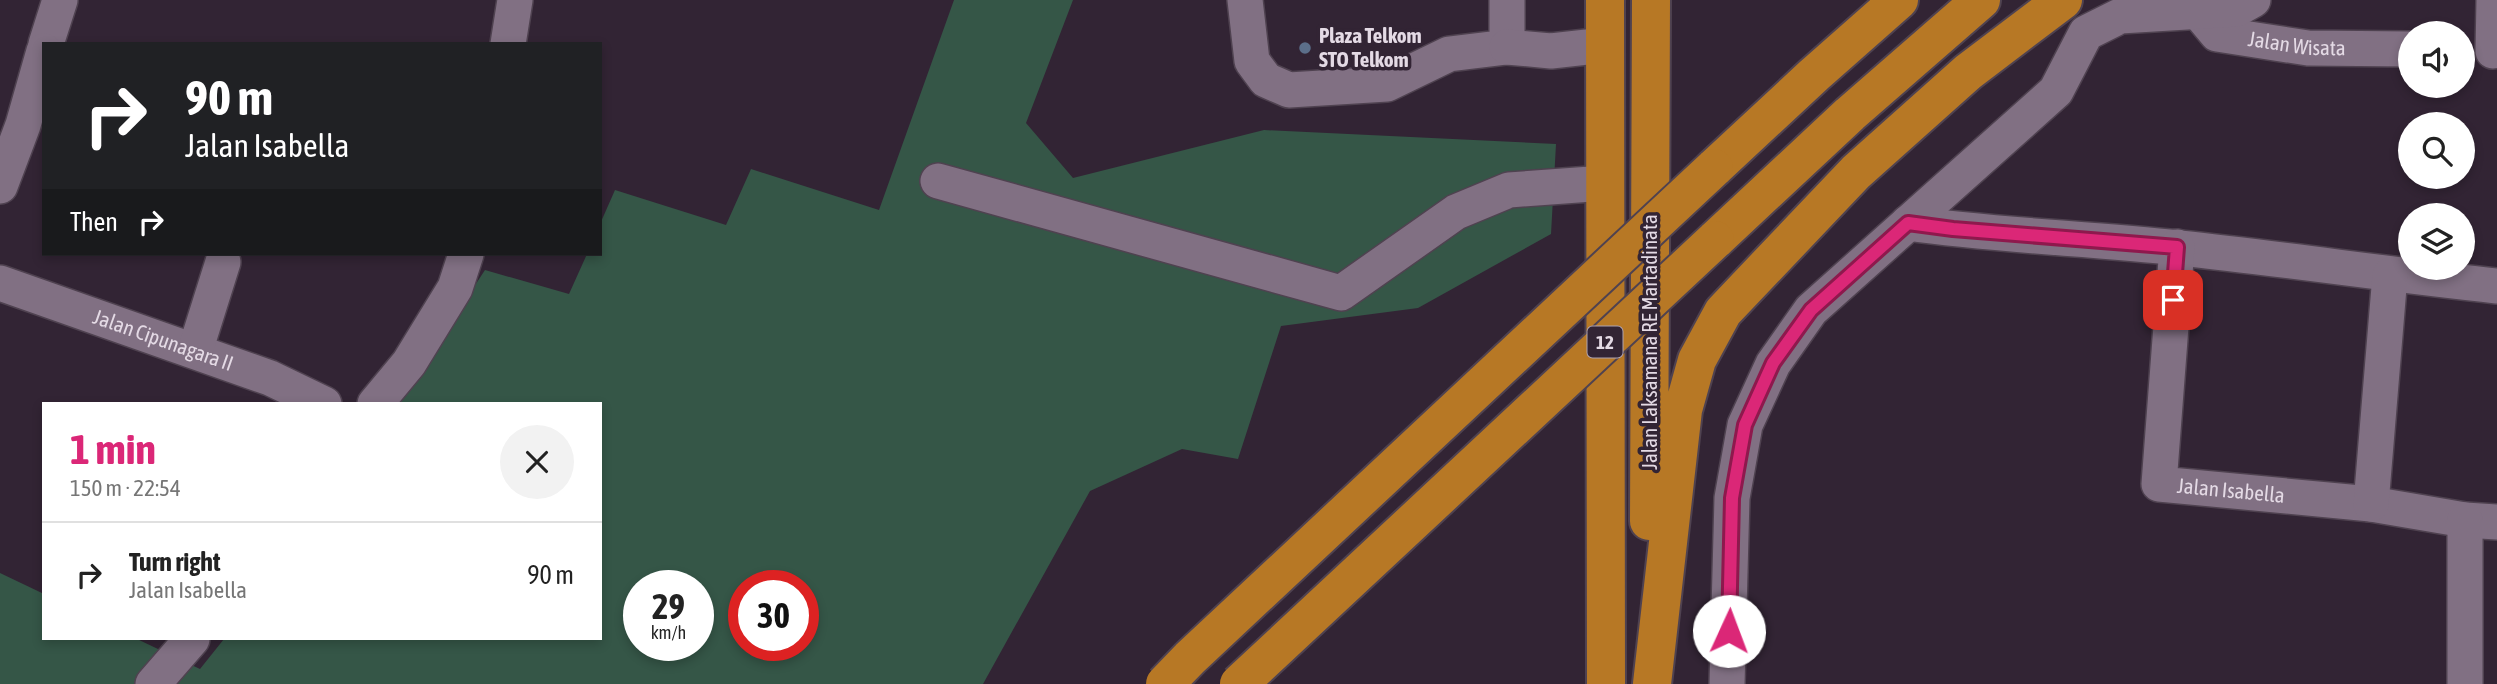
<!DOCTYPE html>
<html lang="en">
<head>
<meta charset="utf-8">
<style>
  body { margin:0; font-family:"Asap Condensed",sans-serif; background:#f2f2f2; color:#222; height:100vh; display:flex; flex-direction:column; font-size:26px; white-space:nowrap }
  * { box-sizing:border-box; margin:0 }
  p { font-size:23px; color:#767676 }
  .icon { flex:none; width:38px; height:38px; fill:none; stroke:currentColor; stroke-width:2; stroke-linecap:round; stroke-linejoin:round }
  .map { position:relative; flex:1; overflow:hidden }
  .drawer { position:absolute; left:42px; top:402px; width:560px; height:238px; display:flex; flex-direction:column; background:#fff; border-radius:0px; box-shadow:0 4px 10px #0003 }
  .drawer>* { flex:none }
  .hud { position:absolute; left:42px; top:42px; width:560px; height:214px; border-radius:0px; box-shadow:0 4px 10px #0003; background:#202124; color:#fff; overflow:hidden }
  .controls { position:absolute; left:2398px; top:21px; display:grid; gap:14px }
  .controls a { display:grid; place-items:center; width:77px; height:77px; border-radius:50%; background:#fff; box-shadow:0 4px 10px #0003; font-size:35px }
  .speed { position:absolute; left:623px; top:570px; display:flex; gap:14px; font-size:35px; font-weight:700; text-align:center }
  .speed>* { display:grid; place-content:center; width:91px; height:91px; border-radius:50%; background:#fff; box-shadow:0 4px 10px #0003; line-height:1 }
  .speed small { font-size:18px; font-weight:400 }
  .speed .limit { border:10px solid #d22; background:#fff; color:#111 }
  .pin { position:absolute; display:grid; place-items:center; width:60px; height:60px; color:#fff; margin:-30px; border-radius:14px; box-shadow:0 4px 10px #0006 }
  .me { position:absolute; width:77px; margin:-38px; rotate:2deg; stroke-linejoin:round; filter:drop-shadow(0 0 5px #0008) }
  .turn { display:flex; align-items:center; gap:24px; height:147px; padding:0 28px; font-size:32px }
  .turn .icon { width:91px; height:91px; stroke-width:2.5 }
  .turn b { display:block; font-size:49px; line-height:60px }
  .then { display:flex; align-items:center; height:66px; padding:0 28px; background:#0003; gap:14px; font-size:26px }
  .round { display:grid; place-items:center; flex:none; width:74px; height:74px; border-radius:37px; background:#f2f2f2 }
  .head { display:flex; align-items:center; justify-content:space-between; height:119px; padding:0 28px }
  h1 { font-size:42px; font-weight:700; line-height:52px; color:#db2777 }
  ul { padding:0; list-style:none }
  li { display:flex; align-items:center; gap:21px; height:105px; padding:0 28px; border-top:2px solid #e0e0e0 }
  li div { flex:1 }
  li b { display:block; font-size:26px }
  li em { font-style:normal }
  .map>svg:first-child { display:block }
  .green { fill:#355647; fill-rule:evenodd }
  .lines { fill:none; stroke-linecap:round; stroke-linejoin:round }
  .minor-casing { stroke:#4f4250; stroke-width:38 }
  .highway-casing { stroke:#4f4250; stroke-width:42 }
  .minor { stroke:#817083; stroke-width:35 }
  .highway { stroke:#b77825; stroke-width:38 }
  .highway-bridge-casing { stroke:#4f4250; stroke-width:42; stroke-linecap:butt }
  .highway-bridge { stroke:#b77825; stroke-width:38 }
  .route-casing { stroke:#8e194d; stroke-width:18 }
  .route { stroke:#db2777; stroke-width:12 }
  .service-dot { fill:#5c6f8a; stroke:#322434; stroke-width:2.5 }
  .labels { text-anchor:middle; stroke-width:7; stroke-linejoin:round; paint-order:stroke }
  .shield { fill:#322434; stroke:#afa3b0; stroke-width:2 }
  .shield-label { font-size:19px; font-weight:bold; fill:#e4dae5 }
  .poi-label { font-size:21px; font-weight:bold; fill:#e4dae5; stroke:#322434; text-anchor:start }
  .street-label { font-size:21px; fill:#e4dae5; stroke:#322434 }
</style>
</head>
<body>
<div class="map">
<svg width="2497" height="684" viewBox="0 0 2497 684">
  <rect width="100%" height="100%" fill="#322434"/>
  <path class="green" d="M954,0H1073L1026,123L1073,178L1264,130L1556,144L1551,234L1418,308L1281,326L1238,459L1182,449L1090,491L983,684H0V573L44,594V639H137L200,669L224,639H600V404H397L485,270L569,294L587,254H600V224L615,190L726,225L751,169L879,210ZM639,586H698V646H639ZM744,586H803V646H744Z"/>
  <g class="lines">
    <g class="minor-casing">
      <g id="minor">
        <path d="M1245,0L1252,61L1266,80L1289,90L1387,84L1449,54L1507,47V0"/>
        <path id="s1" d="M2197,10L2217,34L2308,48L2410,49"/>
        <path d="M46,44L60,0"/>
        <path d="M508,44L515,0"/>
        <path d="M1507,47L1551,51L1605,45"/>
        <path d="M2493,51L2494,0"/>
        <path d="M938,181L1341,293L1456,212L1509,190L1605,183"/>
        <path d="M0,186L23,125L44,51"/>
        <path d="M1908,223C1998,236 2089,238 2179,248C2285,259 2391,275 2497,286"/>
        <path id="s2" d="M2177,247L2159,484L2371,504L2465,520L2497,522"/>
        <path id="s3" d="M0,283L270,378L324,404"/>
        <path d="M195,351L223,262"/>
        <path d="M375,404L409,363L455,288L466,254"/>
        <path d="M2371,504L2390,275"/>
        <path d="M2465,520V684"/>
        <path d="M153,684L192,639"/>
        <path d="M1727,684L1732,498L1745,425L1773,364L1811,310L2056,91L2086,33L2120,16L2237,9L2253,0"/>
      </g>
    </g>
    <g class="highway-casing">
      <path id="highway" d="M1605,0L1606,684
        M1714,168L1814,75L1899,0
        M1715,240L1850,114L1981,0
        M1649,521L1651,0
        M1652,684L1683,410L1697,360L1723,312L1856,172L1968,72L2063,0"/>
    </g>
    <use href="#minor" class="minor"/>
    <use href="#highway" class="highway"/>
    <g class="highway-bridge-casing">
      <path id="highway-bridge" d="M1165,684L1190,658L1714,168
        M1239,684L1715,240"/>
    </g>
    <use href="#highway-bridge" class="highway-bridge"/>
  </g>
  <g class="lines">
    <g class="route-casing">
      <path id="route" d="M1729,631L1732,498L1745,425L1773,363L1811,310L1908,223L1953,229L2177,247L2173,300"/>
    </g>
    <use href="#route" class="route"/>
  </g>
  <circle class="service-dot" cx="1305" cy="48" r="7"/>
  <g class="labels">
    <rect class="shield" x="1587.5" y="326.5" width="35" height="31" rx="5"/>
    <g class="shield-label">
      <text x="1605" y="349">12</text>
    </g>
    <g class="poi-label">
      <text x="1319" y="43">Plaza Telkom<tspan x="1319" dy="24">STO Telkom</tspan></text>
    </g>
    <g class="street-label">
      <text dy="7" stroke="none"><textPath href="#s1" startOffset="112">Jalan Wisata</textPath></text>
      <text dy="7" stroke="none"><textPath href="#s3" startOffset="173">Jalan Cipunagara II</textPath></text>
      <text transform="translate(1650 342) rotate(-90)" y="7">Jalan Laksamana RE Martadinata</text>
      <text dy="7" stroke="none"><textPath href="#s2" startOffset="310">Jalan Isabella</textPath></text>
    </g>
  </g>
</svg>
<div class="controls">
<a><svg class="icon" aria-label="sound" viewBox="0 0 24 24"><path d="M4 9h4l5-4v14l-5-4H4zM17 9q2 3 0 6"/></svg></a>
<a><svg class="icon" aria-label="search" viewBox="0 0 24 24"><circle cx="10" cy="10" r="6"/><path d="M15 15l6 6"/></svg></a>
<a><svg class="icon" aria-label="layers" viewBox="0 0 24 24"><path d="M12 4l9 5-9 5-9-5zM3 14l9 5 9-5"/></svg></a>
</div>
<div class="speed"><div>29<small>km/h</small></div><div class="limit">30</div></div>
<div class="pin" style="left:2173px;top:300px;background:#d93025"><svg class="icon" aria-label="arrive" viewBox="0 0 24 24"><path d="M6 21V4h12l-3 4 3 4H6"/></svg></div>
<svg class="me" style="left:1729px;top:631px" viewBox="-20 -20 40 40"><circle r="19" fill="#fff"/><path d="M0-13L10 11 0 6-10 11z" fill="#db2777"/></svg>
<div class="hud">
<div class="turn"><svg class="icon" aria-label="right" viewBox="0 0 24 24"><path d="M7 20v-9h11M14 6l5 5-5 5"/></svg><div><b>90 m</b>Jalan Isabella</div></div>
<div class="then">Then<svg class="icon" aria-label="right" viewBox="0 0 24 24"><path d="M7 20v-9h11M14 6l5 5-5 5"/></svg></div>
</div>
<section class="drawer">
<div class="head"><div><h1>1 min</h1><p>150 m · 22:54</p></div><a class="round"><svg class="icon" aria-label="close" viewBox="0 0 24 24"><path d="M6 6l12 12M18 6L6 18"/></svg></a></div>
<ul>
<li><svg class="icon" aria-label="right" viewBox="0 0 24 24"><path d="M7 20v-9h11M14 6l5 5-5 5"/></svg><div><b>Turn right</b><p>Jalan Isabella</p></div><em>90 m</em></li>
</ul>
</section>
</div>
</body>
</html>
